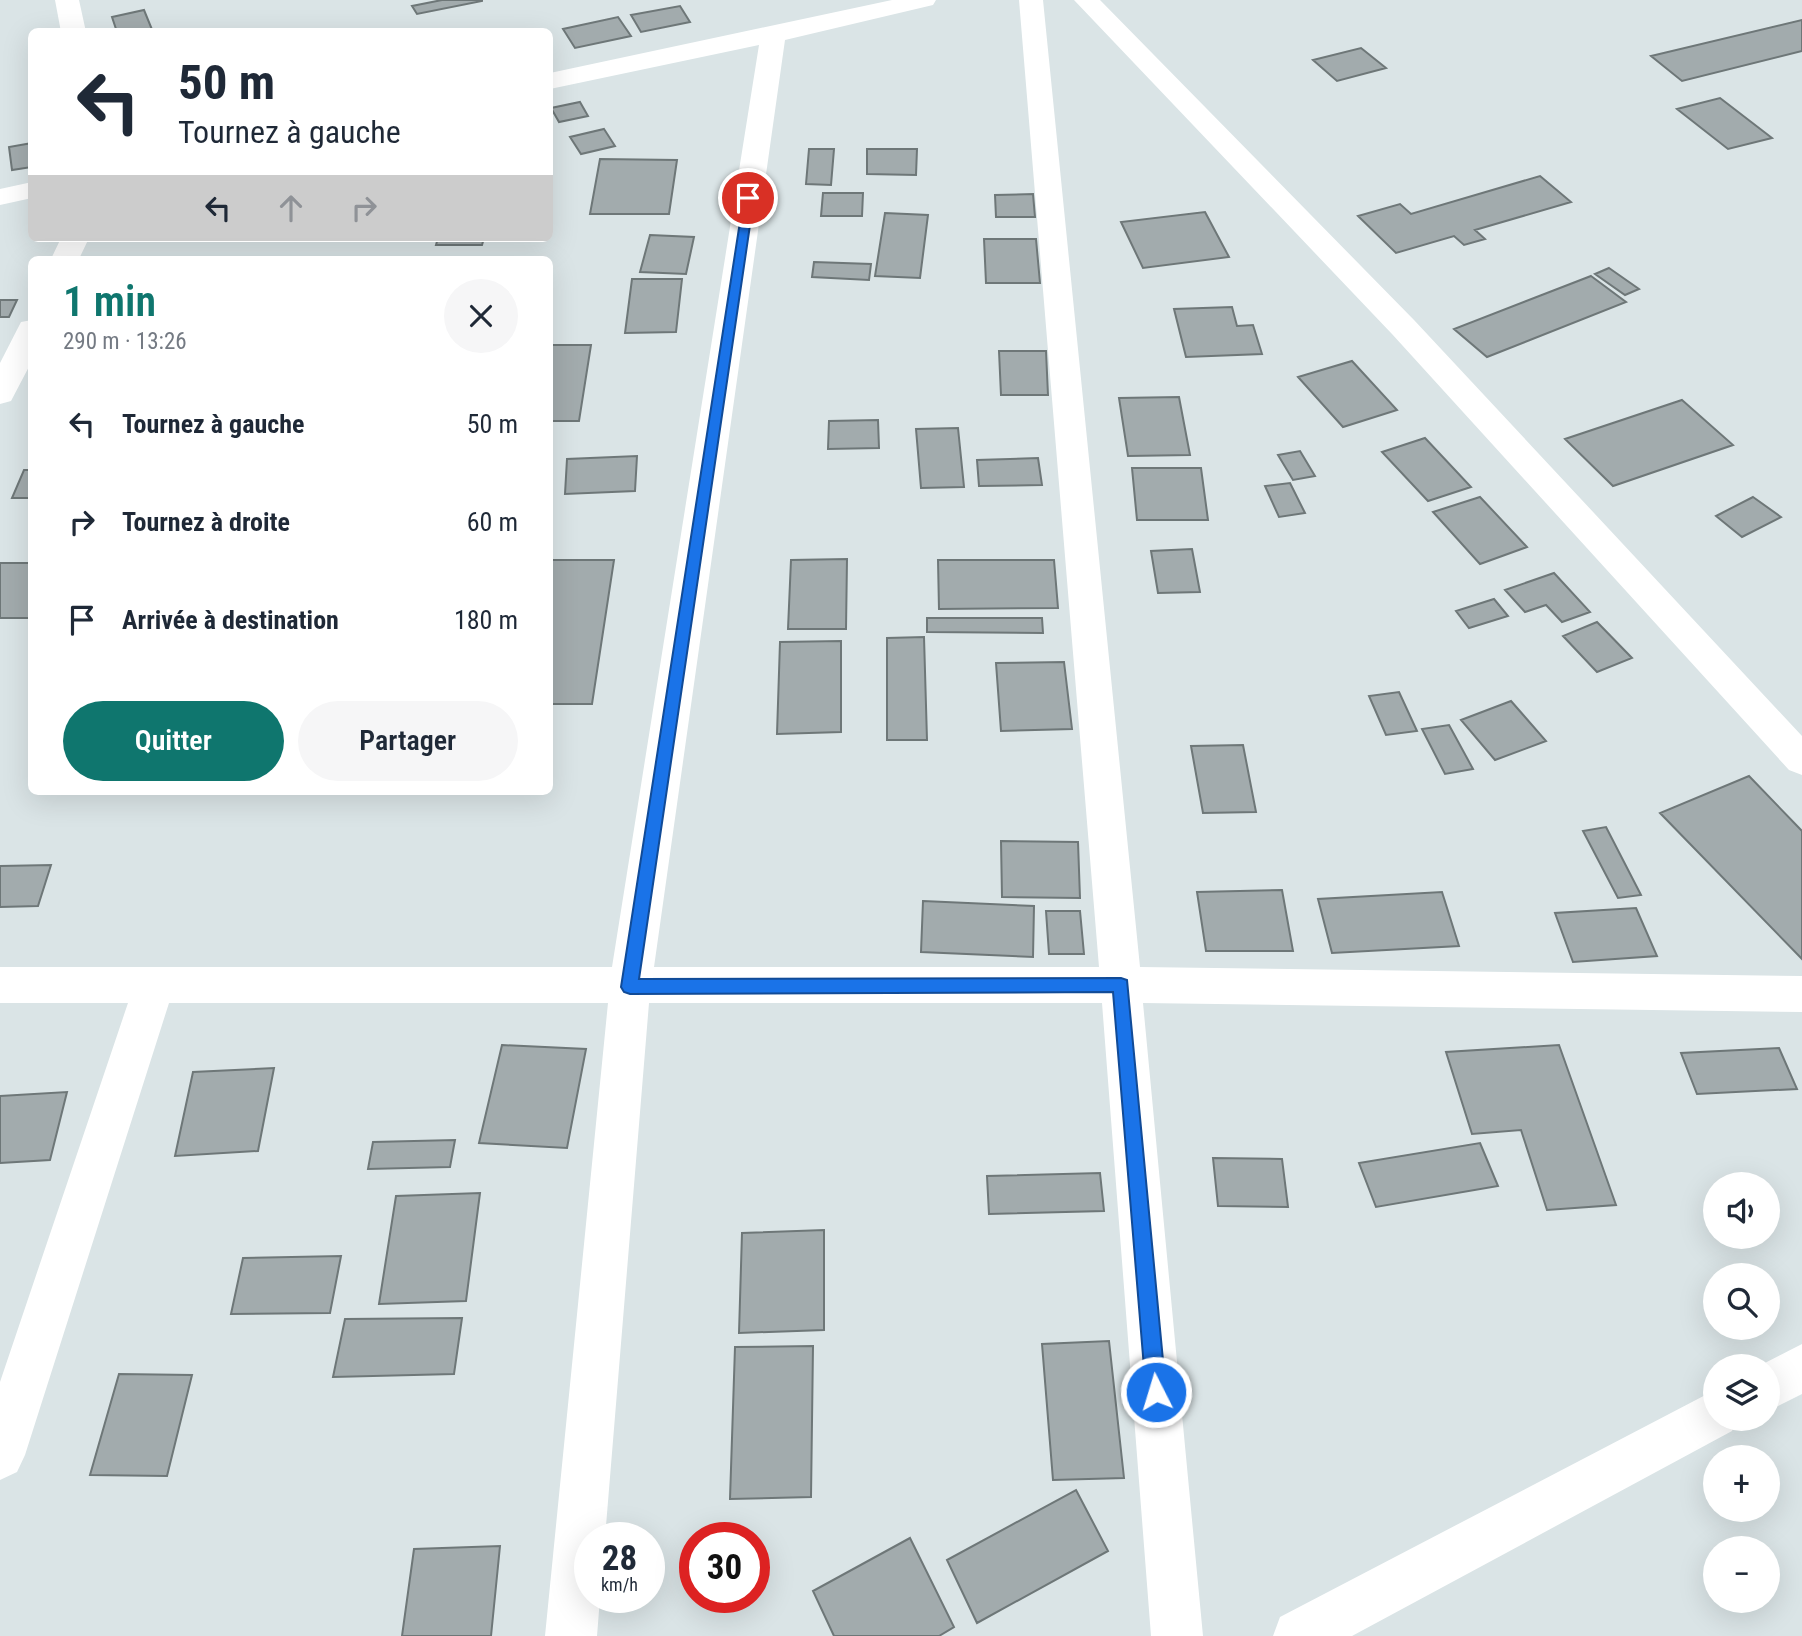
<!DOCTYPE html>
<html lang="fr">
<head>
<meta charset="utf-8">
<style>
  body { margin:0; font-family:"Roboto Condensed",sans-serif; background:#f6f6f7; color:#1f2937; height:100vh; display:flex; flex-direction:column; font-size:26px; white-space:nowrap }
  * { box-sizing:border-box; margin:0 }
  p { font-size:23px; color:#747a83 }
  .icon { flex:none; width:38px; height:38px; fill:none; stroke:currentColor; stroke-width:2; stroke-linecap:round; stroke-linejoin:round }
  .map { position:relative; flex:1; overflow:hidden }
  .sheet { position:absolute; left:28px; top:256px; width:525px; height:539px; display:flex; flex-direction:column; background:#fff; border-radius:10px; box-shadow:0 7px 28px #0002 }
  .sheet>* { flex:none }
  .top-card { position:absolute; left:28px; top:28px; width:525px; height:214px; border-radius:10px; box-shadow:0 7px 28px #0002; background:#fff; color:#1f2937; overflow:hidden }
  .fabs { position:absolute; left:1703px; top:1172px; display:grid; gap:14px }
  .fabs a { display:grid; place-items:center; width:77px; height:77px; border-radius:50%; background:#fff; box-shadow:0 7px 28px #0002; font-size:35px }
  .speed { position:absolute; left:574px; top:1522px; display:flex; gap:14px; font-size:35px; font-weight:700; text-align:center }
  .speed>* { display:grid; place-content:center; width:91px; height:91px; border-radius:50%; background:#fff; box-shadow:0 7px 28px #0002; line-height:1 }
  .speed small { font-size:18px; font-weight:400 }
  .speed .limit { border:10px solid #d22; background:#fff; color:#111 }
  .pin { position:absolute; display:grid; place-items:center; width:60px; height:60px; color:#fff; margin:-30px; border:4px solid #fff; border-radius:50%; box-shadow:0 2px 7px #0007 }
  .me { position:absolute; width:77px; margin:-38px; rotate:355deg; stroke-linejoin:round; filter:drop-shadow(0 0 5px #0008) }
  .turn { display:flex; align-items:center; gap:24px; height:147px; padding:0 35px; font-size:32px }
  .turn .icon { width:91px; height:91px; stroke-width:2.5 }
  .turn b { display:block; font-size:49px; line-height:60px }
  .lanes { display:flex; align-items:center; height:66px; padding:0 35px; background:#0003; justify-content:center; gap:35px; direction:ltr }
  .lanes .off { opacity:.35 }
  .round { display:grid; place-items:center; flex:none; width:74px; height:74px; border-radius:37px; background:#f6f6f7 }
  .head { display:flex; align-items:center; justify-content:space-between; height:119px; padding:0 35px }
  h1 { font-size:42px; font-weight:600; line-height:52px; color:#0f766e }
  .primary-button { display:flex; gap:14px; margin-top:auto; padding:14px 35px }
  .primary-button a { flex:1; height:80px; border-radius:42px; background:#0f766e; color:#fff; font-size:28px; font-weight:600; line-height:80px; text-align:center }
  .primary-button a+a { background:#f6f6f7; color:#1f2937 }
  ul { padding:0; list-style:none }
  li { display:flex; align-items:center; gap:21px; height:98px; padding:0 35px }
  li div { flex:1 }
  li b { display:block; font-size:26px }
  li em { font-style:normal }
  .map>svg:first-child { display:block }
  .building { fill:#a2abad; stroke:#6e7778; stroke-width:2 }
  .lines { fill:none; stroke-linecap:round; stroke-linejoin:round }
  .minor { fill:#fff; fill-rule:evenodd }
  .route { fill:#1a73e8; stroke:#114b97; stroke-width:2 }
</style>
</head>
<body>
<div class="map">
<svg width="1802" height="1636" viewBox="0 0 1802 1636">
  <rect width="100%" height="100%" fill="#dae4e6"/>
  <path class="building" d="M442,0H482V1L417,14L412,6Z
    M680,6L690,22L641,32L631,15Z
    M144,10L153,32H117L112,17Z
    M618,17L631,36L575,48L563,29Z
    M1802,20V51L1682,81L1651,56Z
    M1361,48L1386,68L1337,81L1313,60Z
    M1720,98L1772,138L1728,149L1677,109Z
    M580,102L588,116L559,122L551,108Z
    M604,129L615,146L581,154L570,137Z
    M32,143V167L12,170L9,147Z
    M809,149H834L831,185L806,184Z
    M867,149H917L916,175L867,174Z
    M600,159L677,160L669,214H590Z
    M1540,176L1571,202L1475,230L1485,239L1464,245L1454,236L1396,253L1358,216L1400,204L1411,214Z
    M823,193H863L862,216H821Z
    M1033,194L1035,217H996L995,195Z
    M1205,212L1229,257L1143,268L1121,222Z
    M885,213L928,215L920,278L875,276Z
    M650,235L694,237L686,274L640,272Z
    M438,238H484L482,245H436Z
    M984,239H1036L1040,283H986Z
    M814,262L871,264L869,280L812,277Z
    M1609,268L1639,289L1625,295L1595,274Z
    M1591,276L1626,302L1487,357L1454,329Z
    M632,279H682L676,332L625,333Z
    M0,300H17L9,317H0Z
    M1232,307L1237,326L1253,325L1262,354L1186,357L1174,309Z
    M550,345H591L579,421H550Z
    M999,351H1046L1048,395H1001Z
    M1352,361L1397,410L1343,427L1298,377Z
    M1179,397L1190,455L1128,456L1119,398Z
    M1682,400L1733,445L1613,486L1565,439Z
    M878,420L879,448L828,449L829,421Z
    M958,428L964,487L921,488L916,429Z
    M1425,438L1471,487L1428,501L1382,452Z
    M1300,451L1315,476L1293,480L1278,455Z
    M637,456L635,491L565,494L567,459Z
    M1038,458L1042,485L979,486L977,460Z
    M1132,468H1201L1208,520H1137Z
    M24,470H32V498H12Z
    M1290,483L1305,513L1279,517L1265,486Z
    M1480,497L1527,547L1480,564L1433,512Z
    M1753,497L1781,517L1742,537L1716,516Z
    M1192,549L1200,592L1158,593L1151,551Z
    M847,559L846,629H788L791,560Z
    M550,560H614L592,704H550Z
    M938,560H1054L1058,608L939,609Z
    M0,563H32V618H0Z
    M1554,573L1590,612L1562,622L1546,605L1525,612L1505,590Z
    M1494,599L1508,616L1469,628L1456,611Z
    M927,618H1042L1043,633L927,632Z
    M1597,622L1632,658L1597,672L1563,636Z
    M924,637L927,740H887V638Z
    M841,641V732L777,734L780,642Z
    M1064,662L1072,729L1001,731L996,663Z
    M1399,692L1417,731L1386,735L1369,696Z
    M1511,701L1546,741L1495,760L1461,720Z
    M1449,725L1473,769L1445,774L1422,729Z
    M1243,745L1256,812L1203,813L1191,746Z
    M1749,776L1802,831V959L1660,813Z
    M1606,827L1641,895L1618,898L1583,831Z
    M1001,841L1078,842L1080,898L1002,897Z
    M51,865L38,906L0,907V866Z
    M1282,890L1293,951H1206L1197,892Z
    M1442,892L1459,946L1332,953L1318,899Z
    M923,901L1034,906L1033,957L921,952Z
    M1636,908L1657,956L1573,962L1555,913Z
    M1046,911H1080L1084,954H1049Z
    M502,1045L586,1049L567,1148L479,1143Z
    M1559,1045L1616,1205L1547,1210L1521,1130L1472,1134L1446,1052Z
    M1779,1048L1797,1089L1697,1094L1681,1053Z
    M274,1068L258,1151L175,1156L193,1072Z
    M67,1092L50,1160L0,1163V1096Z
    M455,1140L450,1167L368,1169L373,1142Z
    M1480,1143L1498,1186L1376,1207L1359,1163Z
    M1213,1158L1282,1159L1288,1207L1218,1206Z
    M1100,1173L1104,1211L989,1214L987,1176Z
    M480,1193L466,1301L379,1304L396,1196Z
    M824,1230V1330L739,1333L742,1233Z
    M341,1256L330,1313L231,1314L243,1258Z
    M462,1318L454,1374L333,1377L345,1319Z
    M1109,1341L1124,1478L1053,1480L1042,1344Z
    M813,1346L811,1497L730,1499L735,1347Z
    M119,1374L192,1375L167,1476L90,1475Z
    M1076,1490L1108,1551L977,1623L947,1560Z
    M910,1538L954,1627L939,1636H834L813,1591Z
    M500,1546L491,1636H402L414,1549Z"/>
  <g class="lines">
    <path class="minor" d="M55,0H79L86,32H61Z
      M892,0H936L933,5L785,40L654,967H1099L1019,0H1043L1140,967L1802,976V1012L1143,1003L1203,1636H1151L1102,1003H649L605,1538H590V1598H600L597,1636H545L608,1003H169L25,1455L17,1472L0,1480V1382L128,1003H0V967H612L759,45L550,89V73Z
      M1074,0H1100L1414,320L1802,736V775L1789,770L1392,334Z
      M32,182V198L0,205V189Z
      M61,238H89L79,259H51Z
      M32,320V361L11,401L0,404V363L21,322Z
      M1802,1344V1394L1768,1411V1367H1757Z
      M1715,1390V1419H1737L1732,1431L1352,1636H1273L1280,1617Z"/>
  </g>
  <path class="route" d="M744,196L754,198L639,979L1121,978L1127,980L1166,1392L1163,1399L1156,1402L1149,1399L1146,1392L1113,992L630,994L624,992L621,987Z"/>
</svg>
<div class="fabs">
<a><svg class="icon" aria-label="sound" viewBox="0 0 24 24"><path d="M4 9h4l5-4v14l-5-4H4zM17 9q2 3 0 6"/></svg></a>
<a><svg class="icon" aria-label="search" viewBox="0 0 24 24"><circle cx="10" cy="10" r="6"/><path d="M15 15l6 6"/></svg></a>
<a><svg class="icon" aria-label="layers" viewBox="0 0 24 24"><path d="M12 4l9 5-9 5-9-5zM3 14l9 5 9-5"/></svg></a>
<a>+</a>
<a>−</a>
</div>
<div class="speed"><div>28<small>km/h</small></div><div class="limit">30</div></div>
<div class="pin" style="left:748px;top:198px;background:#d93025"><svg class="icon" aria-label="arrive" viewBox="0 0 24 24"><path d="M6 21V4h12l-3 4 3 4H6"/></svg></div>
<svg class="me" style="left:1156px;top:1392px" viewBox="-20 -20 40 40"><circle r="17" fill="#1a73e8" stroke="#fff" stroke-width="3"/><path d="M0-11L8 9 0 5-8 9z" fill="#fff"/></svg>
<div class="top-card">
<div class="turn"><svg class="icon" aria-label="left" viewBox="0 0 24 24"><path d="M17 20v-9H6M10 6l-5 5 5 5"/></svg><div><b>50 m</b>Tournez à gauche</div></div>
<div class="lanes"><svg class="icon" aria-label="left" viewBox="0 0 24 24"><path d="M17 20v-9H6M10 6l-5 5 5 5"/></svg><svg class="icon off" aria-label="ahead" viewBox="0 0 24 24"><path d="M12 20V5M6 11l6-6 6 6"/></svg><svg class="icon off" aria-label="right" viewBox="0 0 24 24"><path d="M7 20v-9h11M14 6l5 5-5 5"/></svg></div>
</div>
<section class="sheet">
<div class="head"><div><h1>1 min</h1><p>290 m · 13:26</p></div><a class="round"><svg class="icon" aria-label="close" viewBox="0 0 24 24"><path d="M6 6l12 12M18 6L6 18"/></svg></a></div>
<ul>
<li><svg class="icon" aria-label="left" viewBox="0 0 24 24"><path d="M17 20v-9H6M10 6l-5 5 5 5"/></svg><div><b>Tournez à gauche</b></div><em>50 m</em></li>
<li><svg class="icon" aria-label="right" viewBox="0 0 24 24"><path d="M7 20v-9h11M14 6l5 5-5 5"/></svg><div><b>Tournez à droite</b></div><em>60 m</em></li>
<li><svg class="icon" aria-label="arrive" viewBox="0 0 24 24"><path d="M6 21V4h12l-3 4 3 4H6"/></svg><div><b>Arrivée à destination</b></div><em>180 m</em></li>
</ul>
<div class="primary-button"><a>Quitter</a><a>Partager</a></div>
</section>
</div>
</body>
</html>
